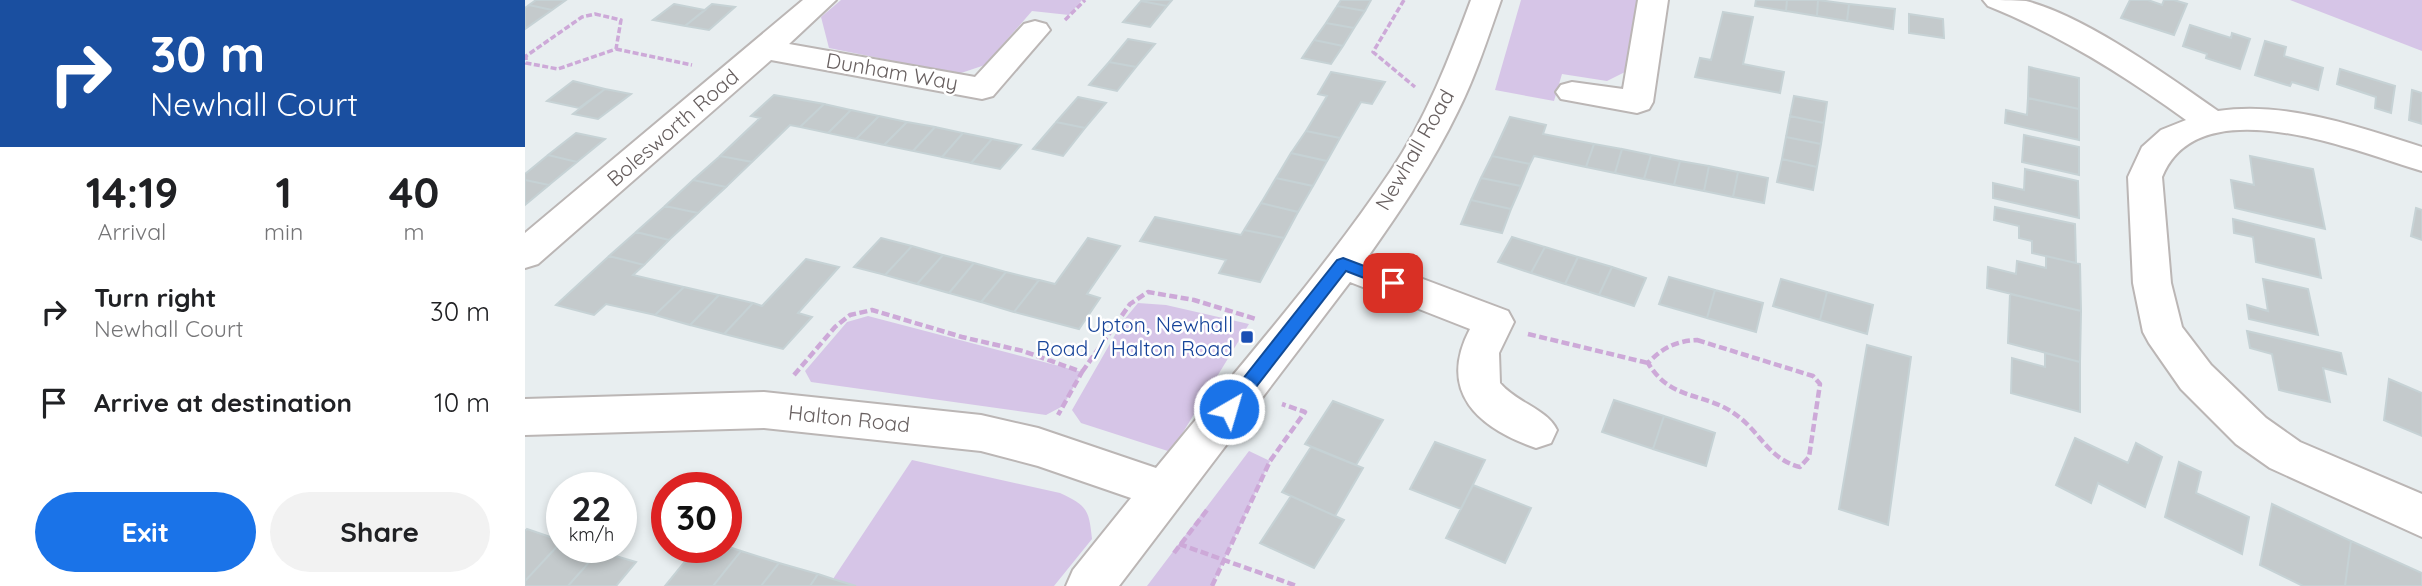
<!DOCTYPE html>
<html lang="en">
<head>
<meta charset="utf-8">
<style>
  body { margin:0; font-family:Quicksand,sans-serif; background:#f2f2f2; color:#202124; height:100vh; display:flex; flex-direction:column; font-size:26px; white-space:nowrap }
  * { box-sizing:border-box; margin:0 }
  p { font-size:23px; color:#757577 }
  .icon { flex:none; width:38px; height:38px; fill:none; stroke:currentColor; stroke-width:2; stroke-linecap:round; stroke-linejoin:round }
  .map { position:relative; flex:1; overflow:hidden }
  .side { display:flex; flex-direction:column; background:#fff; width:525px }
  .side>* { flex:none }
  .hud { background:#1a4fa0; color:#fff; overflow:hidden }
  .speed { position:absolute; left:21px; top:472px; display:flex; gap:14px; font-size:35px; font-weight:700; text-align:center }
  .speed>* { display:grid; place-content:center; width:91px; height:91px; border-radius:50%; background:#fff; box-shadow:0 4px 10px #0003; line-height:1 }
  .speed small { font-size:18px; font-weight:400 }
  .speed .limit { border:10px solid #d22; background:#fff; color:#111 }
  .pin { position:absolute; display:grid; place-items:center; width:60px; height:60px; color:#fff; margin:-30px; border-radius:14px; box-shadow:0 4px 10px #0006 }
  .me { position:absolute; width:77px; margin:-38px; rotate:38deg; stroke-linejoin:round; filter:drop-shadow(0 0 5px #0008) }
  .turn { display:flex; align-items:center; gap:24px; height:147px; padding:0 35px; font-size:32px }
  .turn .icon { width:91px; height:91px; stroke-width:2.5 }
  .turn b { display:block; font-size:49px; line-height:60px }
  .eta { display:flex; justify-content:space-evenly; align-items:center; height:119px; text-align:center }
  .eta b { font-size:42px; font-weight:800; line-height:49px }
  .button { display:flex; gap:14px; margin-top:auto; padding:14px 35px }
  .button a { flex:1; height:80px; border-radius:42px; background:#1a73e8; color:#fff; font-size:28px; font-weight:800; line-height:80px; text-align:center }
  .button a+a { background:#f2f2f2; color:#202124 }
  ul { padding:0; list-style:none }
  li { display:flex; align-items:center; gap:21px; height:91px; padding:0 35px }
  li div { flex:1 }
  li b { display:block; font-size:26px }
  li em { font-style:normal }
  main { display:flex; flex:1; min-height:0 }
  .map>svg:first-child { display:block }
  .green { fill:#d6c5e7 }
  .building { fill:#c4cacc; stroke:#c6d2d5; stroke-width:2 }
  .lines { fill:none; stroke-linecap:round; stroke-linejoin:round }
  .minor-casing { stroke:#bbb6b5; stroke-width:4 }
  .path-far1 { stroke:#cda9d8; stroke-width:3.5; stroke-dasharray:6 2.5; stroke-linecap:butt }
  .path { stroke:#cda9d8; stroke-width:4.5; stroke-dasharray:8 3.5; stroke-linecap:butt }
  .minor { fill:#fff; fill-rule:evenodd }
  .route { fill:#1a73e8; stroke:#114b97; stroke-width:2 }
  .transit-dot { fill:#1a4fb4; stroke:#fff; stroke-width:2.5 }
  .labels { text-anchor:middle; stroke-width:5; stroke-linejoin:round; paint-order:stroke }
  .street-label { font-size:21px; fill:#675f5f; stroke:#fff }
  .transit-label { font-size:21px; fill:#164399; stroke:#fff; text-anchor:end }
</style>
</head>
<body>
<main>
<section class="side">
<div class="hud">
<div class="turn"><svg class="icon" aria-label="right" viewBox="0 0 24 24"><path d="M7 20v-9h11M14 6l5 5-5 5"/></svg><div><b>30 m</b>Newhall Court</div></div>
</div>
<div class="eta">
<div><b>14:19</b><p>Arrival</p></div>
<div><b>1</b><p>min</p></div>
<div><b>40</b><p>m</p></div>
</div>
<ul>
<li><svg class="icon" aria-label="right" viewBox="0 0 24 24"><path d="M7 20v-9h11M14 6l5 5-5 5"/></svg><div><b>Turn right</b><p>Newhall Court</p></div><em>30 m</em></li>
<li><svg class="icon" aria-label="arrive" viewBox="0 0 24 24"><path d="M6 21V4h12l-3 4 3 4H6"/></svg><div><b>Arrive at destination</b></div><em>10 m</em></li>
</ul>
<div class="button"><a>Exit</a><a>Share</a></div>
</section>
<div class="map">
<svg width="1897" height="586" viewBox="0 0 1897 586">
  <rect width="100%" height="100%" fill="#e8eef0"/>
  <path class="green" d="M316,0H557L544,15L507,11L460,65L433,74L304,48L296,17Z
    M996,0H1112L1102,71L1082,81L1037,74L1029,101L970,90Z
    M1765,0H1897V51Z
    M613,303L641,305L724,324L646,452L556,423L547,410L598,321Z
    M343,316L557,372L538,406L521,415L286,382L280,371L322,322Z
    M724,451L745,461L687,586H622Z
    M387,460L535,493C562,506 564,509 567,539L529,586H331L308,579Z"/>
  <path class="building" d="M11,0H41L27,10L4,5Z
    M647,0L642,6L616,1L617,0Z
    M816,0H846L840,11L812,6Z
    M1231,0H1262L1261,11L1230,6Z
    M1262,0H1293L1292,16L1261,11Z
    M1293,0L1324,4L1322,21L1292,16Z
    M1605,0H1623L1637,5L1639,0H1649L1662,4L1649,35L1596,18Z
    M616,1L642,6L625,27L598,22Z
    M149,4L180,10L160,26L128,20Z
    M187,4L210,7L184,30L160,26Z
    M1324,4L1370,9L1368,29L1322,21Z
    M4,5L27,10L0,29V8Z
    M812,6L840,11L829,28L801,23Z
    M1198,12L1228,17L1218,64L1259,72L1255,93L1170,77L1175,58L1186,60Z
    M1384,14L1418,19L1419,38L1384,33Z
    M801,23L829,28L818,46L789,40Z
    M1665,25L1706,38L1707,33L1725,39L1715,69L1681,58L1682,54L1658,46Z
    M603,39L630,44L611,67L584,62Z
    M789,40L818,46L806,64L777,58Z
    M1740,41L1761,47L1759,56L1798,68L1793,90L1767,82L1765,86L1730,75Z
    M584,62L611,67L592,91L564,85Z
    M1504,67L1554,78V109L1503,98Z
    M1815,69L1870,86L1866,113L1850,108L1851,97L1812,84Z
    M806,72L860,82L847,104L836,102L815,138L781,131L802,96L793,94Z
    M48,81L80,89L54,108L22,101Z
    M80,89L106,94L73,119L48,114Z
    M1887,90L1897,93V124L1884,120Z
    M249,95L299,104L275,127L265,125L227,162L195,156L235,118L226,116Z
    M1269,96L1302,102L1299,123L1265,116Z
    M553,97L581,103L560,128L531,122Z
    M1503,98L1554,109V140L1480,123L1481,110L1502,115Z
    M299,104L326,110L303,133L275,127Z
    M326,110L354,116L331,139L303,133Z
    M354,116L382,122L359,145L331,139Z
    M1265,116L1299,123L1296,144L1261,137Z
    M985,117L1021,125L1018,134L1069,144L1061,167L1009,156L1005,164L967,156Z
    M382,122L410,127L388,151L359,145Z
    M531,122L560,128L538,156L508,149Z
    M410,127L438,133L417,157L388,151Z
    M781,131L815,138L802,161L766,153Z
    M51,133L80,139L52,162L23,155Z
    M438,133L467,139L446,163L417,157Z
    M1499,135L1554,147V175L1497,162Z
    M1261,137L1296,144L1292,167L1257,159Z
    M467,139L496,145L475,169L446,163Z
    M1069,144L1097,149L1090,173L1061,167Z
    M1097,149L1126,155L1119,179L1090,173Z
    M766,153L802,161L788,186L751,178Z
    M23,155L52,162L24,185L0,180V174Z
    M1126,155L1155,161L1149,185L1119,179Z
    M195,156L227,162L201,187L168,180Z
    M967,156L1005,164L996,186L956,178Z
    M1725,156L1788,169L1800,229L1710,208L1706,180L1729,185Z
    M1257,159L1292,167L1288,190L1252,182Z
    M1155,161L1184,166L1179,191L1149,185Z
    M1184,166L1213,172L1208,197L1179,191Z
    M1500,169L1553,181L1554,218L1468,198V183L1499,190Z
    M1213,172L1243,178L1239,203L1208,197Z
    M751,178L788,186L773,212L736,203Z
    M956,178L996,186L986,209L946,200Z
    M0,180L24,185L0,205Z
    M168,180L201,187L173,213L140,206Z
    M946,200L986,209L977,233L936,224Z
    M736,203L773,212L759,238L719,230Z
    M140,206L173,213L144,240L111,232Z
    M1470,207L1550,224L1551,263L1507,253V241L1494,238V226L1469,220Z
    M1891,208L1897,210V240L1886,236Z
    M630,217L716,235L719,230L759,238L735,282L694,273L701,260L615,241Z
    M1708,219L1789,239L1796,278L1731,262L1728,237L1709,233Z
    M111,232L144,240L119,265L84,256Z
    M987,237L1020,247L1006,273L973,262Z
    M356,238L387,246L360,275L329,267Z
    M563,238L595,246L562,294L575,298L554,329L489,312L514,280L530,284Z
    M387,246L418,255L392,284L360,275Z
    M1020,247L1053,257L1040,284L1006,273Z
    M418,255L449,263L424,293L392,284Z
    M84,256L119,265L108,275L159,287L130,315L81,304L69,315L31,305Z
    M1521,256L1555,264L1556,311L1462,288L1463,267L1491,274L1492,261L1521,268Z
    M1053,257L1087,267L1074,295L1040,284Z
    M281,259L314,267L273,313L287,317L258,349L199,334L228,303L237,306Z
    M449,263L481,272L456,302L424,293Z
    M1087,267L1121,278L1109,306L1074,295Z
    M481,272L514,280L489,312L456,302Z
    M1144,277L1190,290L1182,318L1134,304Z
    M1256,279L1302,292L1295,320L1248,306Z
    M1738,279L1783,289L1793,335L1724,319L1722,305L1743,311Z
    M159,287L194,295L165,325L130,315Z
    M1190,290L1238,303L1231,332L1182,318Z
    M1302,292L1348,305L1342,334L1295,320Z
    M1485,294L1556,311L1555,362L1483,343Z
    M194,295L228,303L199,334L165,325Z
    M1722,331L1816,353L1821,374L1798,368L1805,402L1754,390L1747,354L1725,348Z
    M1342,345L1386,357L1363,525L1314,509Z
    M1520,353L1555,362V412L1486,393L1487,358L1520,367Z
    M1864,379L1897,393V436L1859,420Z
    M1089,400L1139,416L1128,449L1077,432Z
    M808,401L858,420L831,465L780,444Z
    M1139,416L1190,433L1181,466L1128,449Z
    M1550,438L1603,463L1611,443L1637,457L1620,507L1573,483L1566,503L1531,485Z
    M910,442L960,460L936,509L885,489Z
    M786,447L838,468L810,516L757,492Z
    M1654,462L1676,472L1671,493L1724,517L1717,554L1640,517Z
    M948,485L1006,508L980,563L921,538Z
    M766,496L819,520L789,568L735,543Z
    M1747,504L1826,541L1820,586H1778L1735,565Z
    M2,529L37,541L0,581V531Z
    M37,541V548L74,551L43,586H0V581Z
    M1826,541L1897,573V586H1820Z
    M201,546L216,551L188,586H140L171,548Z
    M74,551L111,562L91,586H43Z
    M216,551L254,563L236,586H188Z
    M254,563L293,574L285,586H236Z
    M293,574L308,579L331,586H285Z"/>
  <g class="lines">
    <g class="minor-casing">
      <path id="minor" d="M278,0H311L264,44L450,77L499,24L510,21L521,24L525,30L468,96L457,99L246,60L13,264L0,268V233Z
        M946,0H976C963,37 951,75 933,111C908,163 875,211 842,258L983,311L989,322L974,353L975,383C992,403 1022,409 1032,430L1026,443L1011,448C953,428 912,392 945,329L825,282L594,586H541L548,570L606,498L513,466L456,451L239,428L0,435V399L239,392L456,415L513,428L631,468C710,371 795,276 865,172C901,119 924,59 946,0Z
        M1113,0H1143L1128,102L1124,109L1112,113L1036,99L1031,92L1036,85L1047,82L1098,89Z
        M1458,0C1472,0 1489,0 1501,1C1560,16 1643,76 1693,111C1761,101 1832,126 1897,147V171C1832,152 1674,85 1637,177L1646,283L1657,327L1686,365L1741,418L1775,442L1897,494V537L1745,468L1711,444L1656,389L1624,343L1618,332L1608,283L1603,177L1617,147L1636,130L1661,120C1599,75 1535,35 1463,6Z"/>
    </g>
    <path class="path-far1" d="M879,0L848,52L890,87
      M70,14L96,20L91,49L33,69L1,63V56L57,17Z
      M540,20L560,0
      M91,49L167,65"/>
    <path class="path" d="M1003,334L1123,363
      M1172,340L1288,376L1295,384L1284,457L1275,467C1244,459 1237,435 1214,417C1182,391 1147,403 1123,363C1137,348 1151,341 1172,340Z
      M557,372L605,304L623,292L669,300L731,319
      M269,375L310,327L325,315L347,310L437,337L498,351L557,372L533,415
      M654,544L772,586
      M649,553L682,510
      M687,586L745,461L780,412L757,404"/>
    <use href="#minor" class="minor"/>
  </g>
  <path class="route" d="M818,258L874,279L876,283L868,289L821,271L710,414H698L695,409L698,404L812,260Z"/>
  <rect class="transit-dot" x="715" y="330" width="14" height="14" rx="3.5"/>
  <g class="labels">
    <g class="street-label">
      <text transform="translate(367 72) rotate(10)" y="7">Dunham Way</text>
      <text transform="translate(148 128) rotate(-41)" y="7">Bolesworth Road</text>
      <text transform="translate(890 150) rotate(-60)" y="7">Newhall Road</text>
      <text transform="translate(324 419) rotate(6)" y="7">Halton Road</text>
    </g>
    <g class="transit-label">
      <text x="708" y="332">Upton, Newhall<tspan x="708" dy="24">Road / Halton Road</tspan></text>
    </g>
  </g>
</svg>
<div class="speed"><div>22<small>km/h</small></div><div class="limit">30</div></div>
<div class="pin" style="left:868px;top:283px;background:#d93025"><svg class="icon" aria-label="arrive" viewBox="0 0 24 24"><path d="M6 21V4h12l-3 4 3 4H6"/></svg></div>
<svg class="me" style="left:704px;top:409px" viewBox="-20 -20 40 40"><circle r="17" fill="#1a73e8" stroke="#fff" stroke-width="3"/><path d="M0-11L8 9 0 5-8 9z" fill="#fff"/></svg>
</div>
</main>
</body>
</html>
